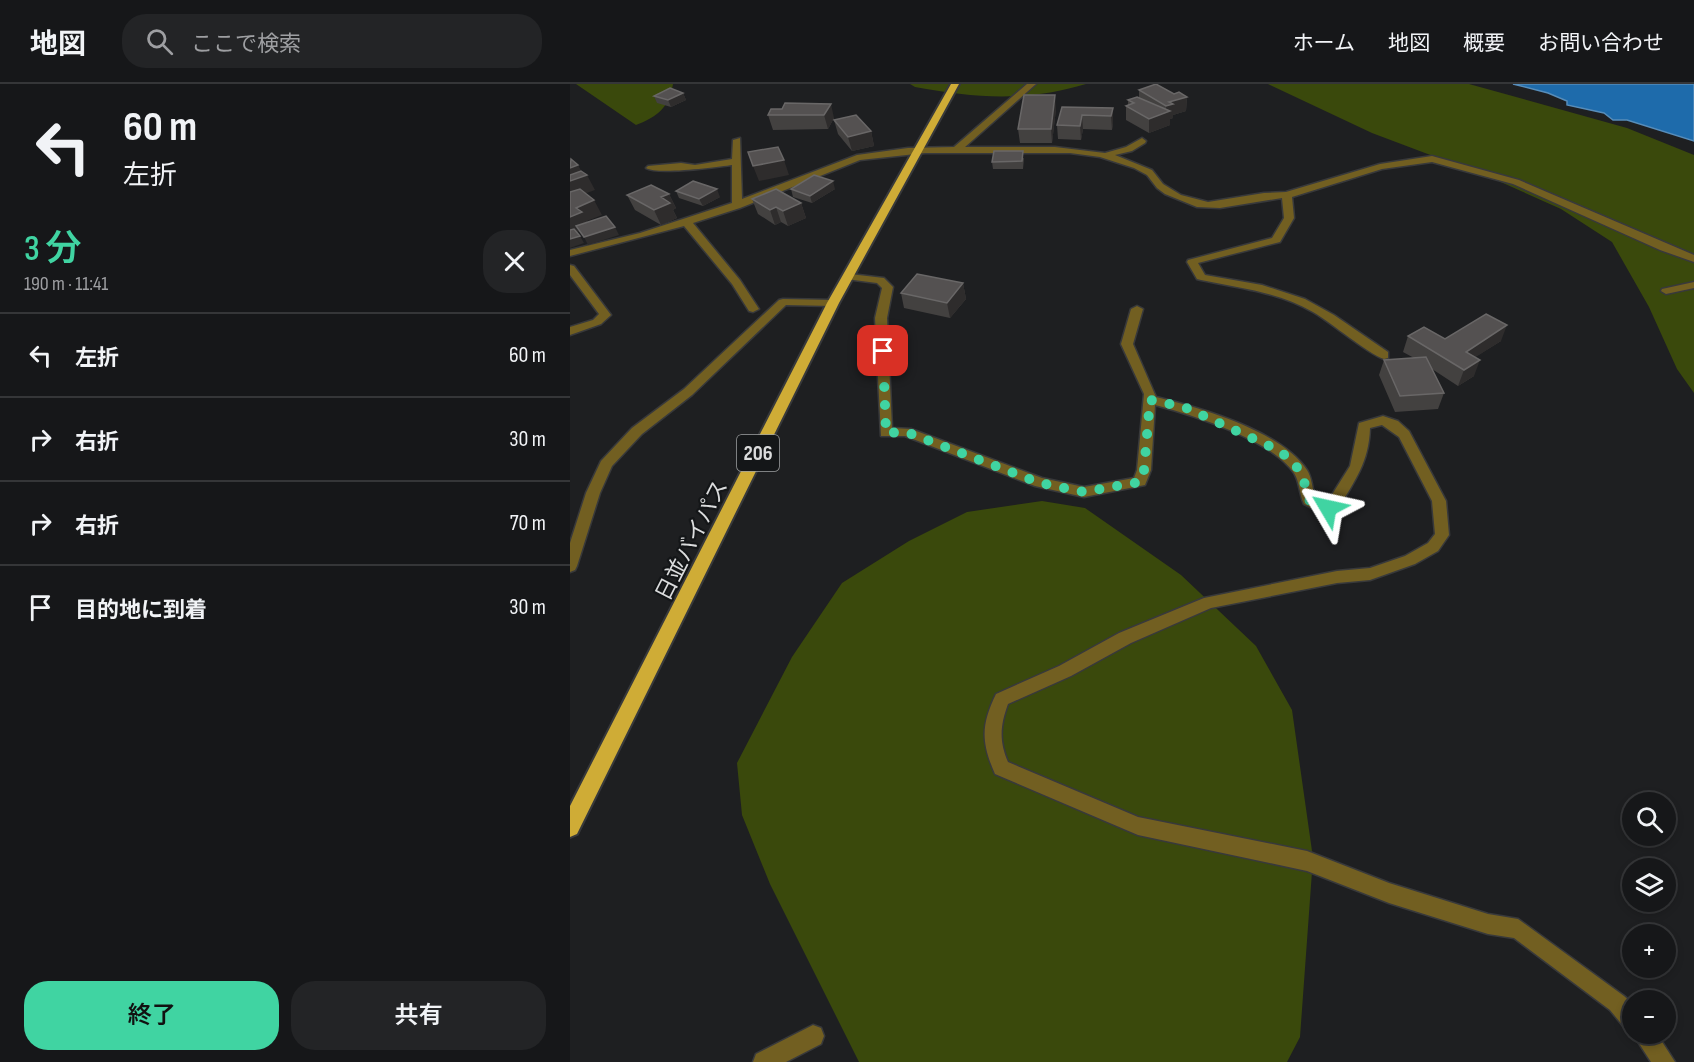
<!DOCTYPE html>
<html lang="ja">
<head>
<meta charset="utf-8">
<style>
  body { margin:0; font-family:"Sofia Sans Condensed","Noto Sans JP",sans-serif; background:#232426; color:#f1f3f6; height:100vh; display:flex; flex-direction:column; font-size:22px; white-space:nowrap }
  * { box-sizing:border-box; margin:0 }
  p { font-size:20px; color:#9e9fa2 }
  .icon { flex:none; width:33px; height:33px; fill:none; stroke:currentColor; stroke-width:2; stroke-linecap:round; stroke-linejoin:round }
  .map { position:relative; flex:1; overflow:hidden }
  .panel { display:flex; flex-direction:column; background:#161719; width:570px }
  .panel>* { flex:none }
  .guide { background:#161719; color:#f1f3f6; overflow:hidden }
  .controls { position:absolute; left:1052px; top:708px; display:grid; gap:12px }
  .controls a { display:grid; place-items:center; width:54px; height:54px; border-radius:50%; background:#161719; box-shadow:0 3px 9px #0003,0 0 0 2px #353638; font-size:30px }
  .pin { position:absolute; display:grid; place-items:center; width:51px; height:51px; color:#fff; margin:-26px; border-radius:12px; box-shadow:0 3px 9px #0006 }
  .me { position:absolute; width:66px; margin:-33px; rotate:306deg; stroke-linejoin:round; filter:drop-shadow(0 0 4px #0008) }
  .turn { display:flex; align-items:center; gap:21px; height:126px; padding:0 24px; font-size:27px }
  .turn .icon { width:78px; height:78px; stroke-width:2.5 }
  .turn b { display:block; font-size:42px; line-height:51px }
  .round { display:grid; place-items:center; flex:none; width:63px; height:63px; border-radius:24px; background:#232426 }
  .head { display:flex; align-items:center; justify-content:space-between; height:102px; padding:0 24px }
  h1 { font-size:36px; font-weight:600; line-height:45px; color:#40d4a2 }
  .primary-button { display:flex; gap:12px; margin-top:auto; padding:12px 24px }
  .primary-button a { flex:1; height:69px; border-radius:24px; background:#40d4a2; color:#111; font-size:24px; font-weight:600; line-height:69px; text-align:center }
  .primary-button a+a { background:#232426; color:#f1f3f6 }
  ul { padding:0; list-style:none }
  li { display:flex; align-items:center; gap:18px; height:84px; padding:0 24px; border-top:2px solid #353638 }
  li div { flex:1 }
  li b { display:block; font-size:22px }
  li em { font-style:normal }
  header { display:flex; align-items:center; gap:36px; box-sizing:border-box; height:84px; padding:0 30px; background:#161719; border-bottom:2px solid #353638 }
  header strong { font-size:28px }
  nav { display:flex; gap:33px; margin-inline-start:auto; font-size:21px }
  .search { width:420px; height:54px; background:#232426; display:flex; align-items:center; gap:15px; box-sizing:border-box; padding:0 21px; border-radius:24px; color:#9e9fa2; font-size:22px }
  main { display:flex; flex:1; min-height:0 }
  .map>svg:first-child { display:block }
  .green { fill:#3a490c }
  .water { fill:#1e6bab; stroke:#578dba; stroke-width:1.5 }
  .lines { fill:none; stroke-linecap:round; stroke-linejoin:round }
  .minor-casing { stroke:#38393b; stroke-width:3 }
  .trunk-casing { stroke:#38393b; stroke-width:4 }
  .minor { fill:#725f21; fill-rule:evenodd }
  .trunk { fill:#cfac36; fill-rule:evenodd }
  .wall { fill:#434140 }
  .shaded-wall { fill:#2e2c2c }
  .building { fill:#545151; stroke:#696767; stroke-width:1.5 }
  .route { stroke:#40d4a2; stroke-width:10; stroke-dasharray:0 18 }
  .labels { text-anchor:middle; stroke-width:4.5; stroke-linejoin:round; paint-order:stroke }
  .shield { fill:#141618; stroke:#9fa1a2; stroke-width:1.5 }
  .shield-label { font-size:21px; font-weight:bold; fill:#dbdcdd }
  .street-label { font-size:22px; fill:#dbdcdd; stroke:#141618 }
</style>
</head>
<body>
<header>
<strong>地図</strong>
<div class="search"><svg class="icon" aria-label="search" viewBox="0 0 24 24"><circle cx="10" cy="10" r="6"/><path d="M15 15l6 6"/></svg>ここで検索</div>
<nav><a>ホーム</a><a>地図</a><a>概要</a><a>お問い合わせ</a></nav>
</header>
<main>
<section class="panel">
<div class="guide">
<div class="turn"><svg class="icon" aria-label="left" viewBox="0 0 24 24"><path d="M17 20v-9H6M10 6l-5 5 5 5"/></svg><div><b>60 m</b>左折</div></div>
</div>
<div class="head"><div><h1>3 分</h1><p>190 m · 11:41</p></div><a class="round"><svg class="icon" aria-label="close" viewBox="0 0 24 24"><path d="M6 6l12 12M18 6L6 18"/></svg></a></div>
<ul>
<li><svg class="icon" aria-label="left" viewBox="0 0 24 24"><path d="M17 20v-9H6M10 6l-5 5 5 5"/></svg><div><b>左折</b></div><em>60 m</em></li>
<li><svg class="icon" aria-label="right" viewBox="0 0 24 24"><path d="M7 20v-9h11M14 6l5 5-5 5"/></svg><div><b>右折</b></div><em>30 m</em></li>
<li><svg class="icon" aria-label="right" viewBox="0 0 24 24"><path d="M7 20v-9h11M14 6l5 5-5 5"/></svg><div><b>右折</b></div><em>70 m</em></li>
<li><svg class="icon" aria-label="arrive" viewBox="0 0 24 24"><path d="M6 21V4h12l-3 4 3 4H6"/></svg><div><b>目的地に到着</b></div><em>30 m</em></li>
</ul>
<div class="primary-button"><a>終了</a><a>共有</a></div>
</section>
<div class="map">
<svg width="1124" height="978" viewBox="0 0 1124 978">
  <rect width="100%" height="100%" fill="#1e1f21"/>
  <path class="green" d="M6,0H103C99,24 87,33 66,41Z
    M340,0H516C456,18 405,14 345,3Z
    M698,0H899L1057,44L1124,71V309L1107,285L1079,223L1042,158L991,125L924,95L802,49Z
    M472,417L515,424L611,491L686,562L722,626L743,774L730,953L717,978H289L200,800L172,731L167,679L222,573L272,499L339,457L397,428Z"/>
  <path class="water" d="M943,0H1124V57L1057,36H1043L1034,29L997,21V17L978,9Z"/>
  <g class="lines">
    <g class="minor-casing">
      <path id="minor" d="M457,0H466L395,63H485L535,69L556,63L572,54L576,57L575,59L562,67L545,71L582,86L593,100L611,111L638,118L694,109L716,108L810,80L862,72L949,96L1124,171V178L1090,166L943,100L862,78L812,85L722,113L724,134L710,158L628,179L635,191L692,201L735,215L764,231L818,268V274L814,275C798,270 762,239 743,228C708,208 670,204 631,196L627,195L617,178L618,176L702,154L714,134L712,114L650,124L627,123L595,110L587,104L577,91L564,84L530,73L500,69H355L290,76L170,124L123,139L170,196L189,225L183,228L179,227L162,200L114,142L0,172V166L70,149L162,119V81C147,83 87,91 76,84L78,82L111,79L125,81L162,75L163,56L170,54L172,115L287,71L338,64L384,63Z
        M0,181L4,182L41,231L31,240L0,251V243L23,236L29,230L0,191Z
        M280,190L314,194L323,203L317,234L322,344L341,345L472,394L514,403L564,394L567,386L574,310L551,260L561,225L567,222L573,225L563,260L586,313C631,324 711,347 737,386C742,394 742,404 745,413L753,418L758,417L780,382L789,339L813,332L828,337L839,347L876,417L879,451L868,467L845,480L800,496L767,499L641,524L561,559L501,592L438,620C430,642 429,657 438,678L568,733L737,767L819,799L918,830L948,835L1054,912L1062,919V946L1054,943L1040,926L944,854L918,850L819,819L737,787L568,751L425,690C411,658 411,641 426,610L489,582L549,549L634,514L767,487L800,484L835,472L858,459L865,450L862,417L829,353L812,341L800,344C799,378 785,396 768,425L751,429L734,420C729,410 730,398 724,389C702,356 623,331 585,321L581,386L575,401L514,413L465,402L335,352H311L305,234L312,204L307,199L276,195V191Z
        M1124,198V204L1096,210L1091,207L1092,205Z
        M213,215L263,216L269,219L263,222L216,221L122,311L72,350L42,382L30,409L7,482L5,486L0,488V459L16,409L31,377L62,344L114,305L209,216Z
        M243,941L251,944L254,952L251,960L216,978H183L186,970Z
        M1063,950H1087L1105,978H1081Z"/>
    </g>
    <g class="trunk-casing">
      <path id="trunk" d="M381,0H389L269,219L7,750L0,753V722L257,219Z"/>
    </g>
    <use href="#minor" class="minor"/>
    <use href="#trunk" class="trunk"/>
  </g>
  <path class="wall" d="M569,6L604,10L617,13L616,27L603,31V34L600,35V41L579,49L556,36V22L558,21V16L569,14Z
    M113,9L116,16L101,23L87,19L84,12Z
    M215,19L264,34L258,45L203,46L198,31L212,25Z
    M492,23L543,24V39L542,46L513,45L511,56L488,55L487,41Z
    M486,25L482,59H450L448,45Z
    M264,36L301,47L304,62L282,67L268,50Z
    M454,74L453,85H423L422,78Z
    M221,105H265L242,119L223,113Z
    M106,107L150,113L133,122L109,114Z
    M99,110L106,124L103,126L107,134L91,141L65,126L57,111Z
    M182,115L231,119L236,134L218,142L211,138L205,141L188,130Z
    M393,199L396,215L380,234L334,224L331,209Z
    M838,252L875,255L931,257L905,273L904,292L888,302L862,285L874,309L868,325L825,328L809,291L814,276L844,274L833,268Z"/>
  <path class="shaded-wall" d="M113,9L116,16L101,23L98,16Z
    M485,11L486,25L482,59L481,45Z
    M617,13L616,27L603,31V34L600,35V41L579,49V35L596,28V22L599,18Z
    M261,20L264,34L258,45L254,31Z
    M543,24V39L542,46L541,32Z
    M512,31L513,45L511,56L510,42Z
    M301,47L304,62L282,67L278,53Z
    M214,76L219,91L189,97L183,82Z
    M8,81L14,92L17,91L25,106L0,115V84Z
    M263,97L265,105L242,119L240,112Z
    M147,105L150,113L133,122L129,115Z
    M99,110L106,124L103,126L107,134L91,141L84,126L91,113Z
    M24,116L32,131L17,137L20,143L6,142L9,148L0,152V133L6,124Z
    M231,119L236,134L218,142L213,127Z
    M206,123L211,138L205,141L200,126Z
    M45,143L49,151L18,161L14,153Z
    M10,152L14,159L0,164V155Z
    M393,199L396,215L380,234L377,219Z
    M937,241L931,257L890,283L896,268Z
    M910,276L904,292L888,302L894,286Z"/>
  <path class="building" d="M586,0L604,10L609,8L617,13L599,18L603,20L596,22L569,6Z
    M100,4L113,9L98,16L84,12Z
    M454,11H485L481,45H448Z
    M567,13L600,27L579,35L556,22L564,19L558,16Z
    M215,19L261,20L254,31H198L201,25H212Z
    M492,23L543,24L541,32L512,31L510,42L487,41Z
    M286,31L301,47L278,53L264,36Z
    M208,63L214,76L183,82L178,68Z
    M424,67H453L452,77L422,78Z
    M1,75L8,81L0,84Z
    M11,87L17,91L0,97V91Z
    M244,91L263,97L240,112L221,105Z
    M123,97L147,105L129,115L106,107Z
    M81,101L99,110L91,113L100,119L84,126L57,111Z
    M10,105L24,116L6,124L12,128L0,133V108Z
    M206,105L231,119L213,127L206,123L200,126L182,115Z
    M36,132L45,143L14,153L6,142Z
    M4,145L10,152L0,155V146Z
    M347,190L393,199L377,219L331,209Z
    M916,230L937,241L896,268L910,276L894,286L838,252L854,243L875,255Z
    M856,273L874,309L830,312L814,276Z"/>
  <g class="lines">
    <path class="route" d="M313,267L316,349L336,348L470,399L514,408L570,398L574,386L580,316L614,323L708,366L722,377L732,390L739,416L751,424H758"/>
  </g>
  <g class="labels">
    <rect class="shield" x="167" y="351" width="42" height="36" rx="4.5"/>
    <g class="shield-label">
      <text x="188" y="376">206</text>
    </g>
    <g class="street-label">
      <text transform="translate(121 456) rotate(-63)" y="8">日並バイパス</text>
    </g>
  </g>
</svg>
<div class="controls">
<a><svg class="icon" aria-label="search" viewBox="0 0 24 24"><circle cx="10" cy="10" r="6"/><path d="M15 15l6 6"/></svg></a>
<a><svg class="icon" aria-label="layers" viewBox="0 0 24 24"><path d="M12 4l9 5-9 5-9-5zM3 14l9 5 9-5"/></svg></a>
<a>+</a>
<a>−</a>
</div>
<div class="pin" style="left:313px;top:267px;background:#d93025"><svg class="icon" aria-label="arrive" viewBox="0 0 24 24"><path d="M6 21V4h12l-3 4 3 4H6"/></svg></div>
<svg class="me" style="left:758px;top:424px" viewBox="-20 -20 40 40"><path d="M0-17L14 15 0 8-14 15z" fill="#40d4a2" stroke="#fff" stroke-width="4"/></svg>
</div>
</main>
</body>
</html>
